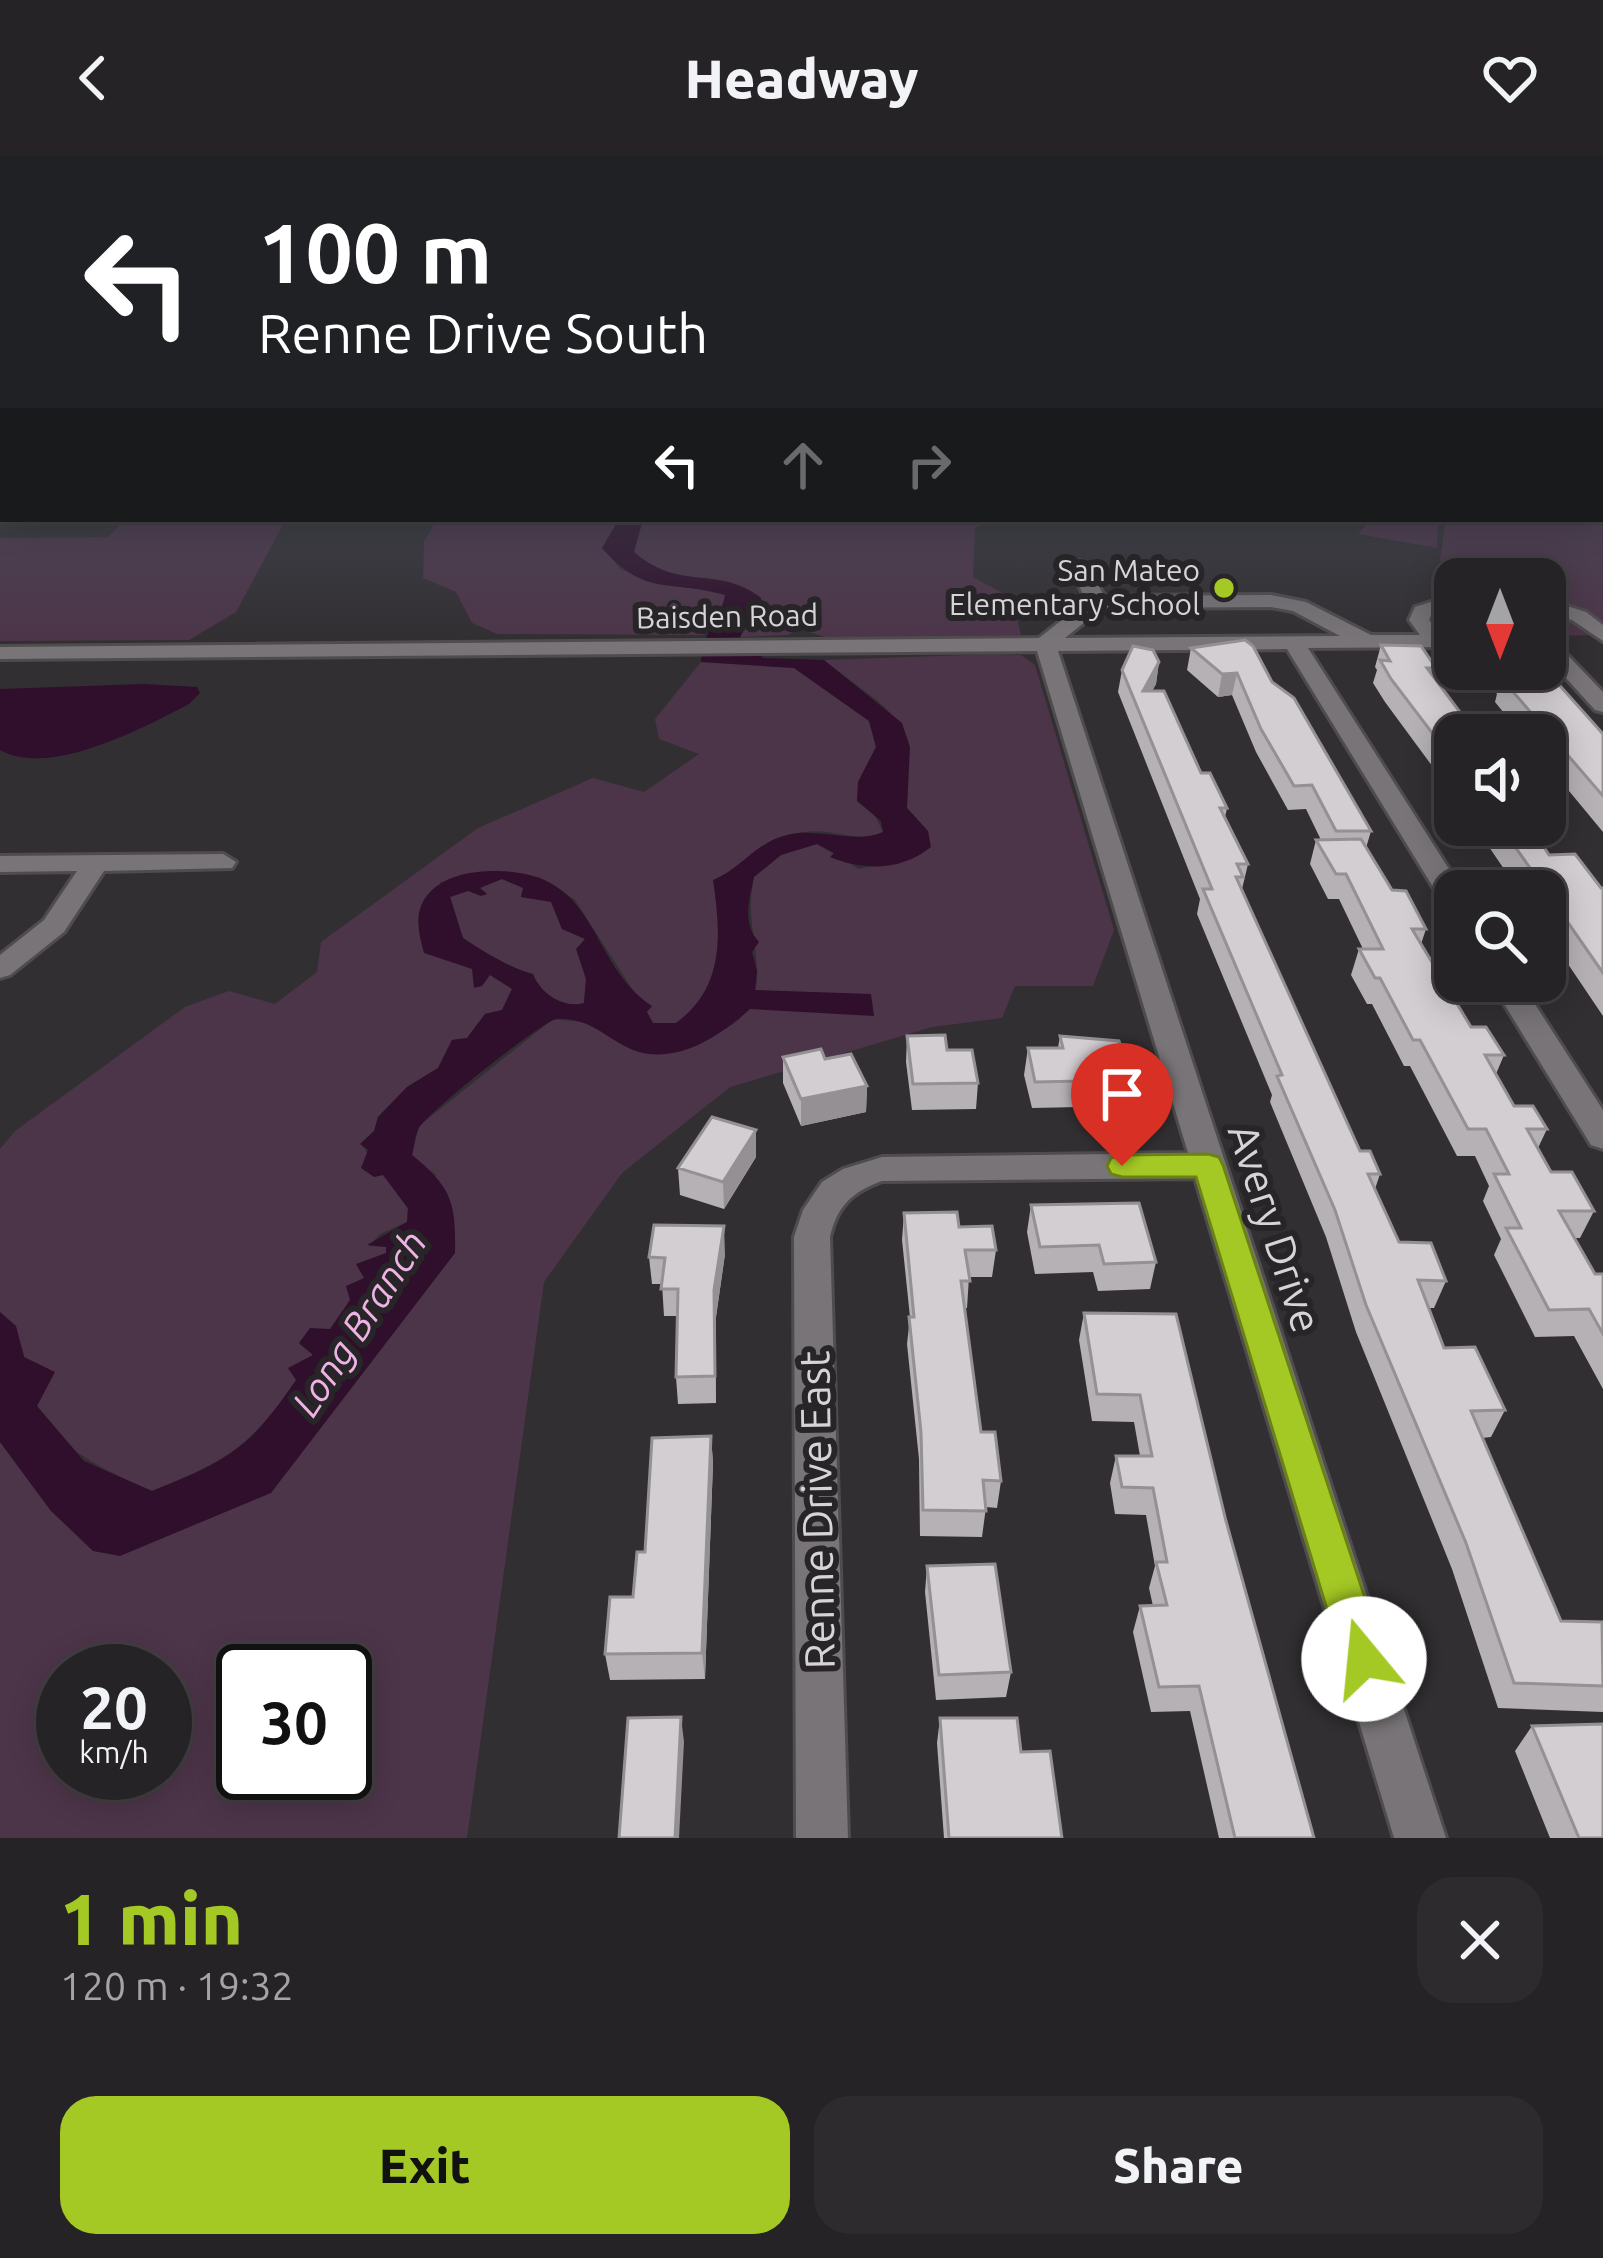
<!DOCTYPE html>
<html lang="en">
<head>
<meta charset="utf-8">
<style>
  body { margin:0; font-family:Ubuntu,sans-serif; background:#2e2b2e; color:#f1f3f6; height:100vh; display:flex; flex-direction:column; font-size:45px; white-space:nowrap }
  * { box-sizing:border-box; margin:0 }
  p { font-size:39px; color:#a4a4a7 }
  .icon { flex:none; width:66px; height:66px; fill:none; stroke:currentColor; stroke-width:2; stroke-linecap:round; stroke-linejoin:round }
  .map { position:relative; height:1682px; overflow:hidden }
  .side { display:flex; flex-direction:column; background:#262326; flex:1 }
  .side>* { flex:none }
  .guide { position:absolute; left:0px; top:0px; width:1605px; height:366px; box-shadow:0 6px 30px #0003,0 0 0 3px #424043; background:#202124; color:#fff; overflow:hidden }
  .needle { width:78px; rotate:180deg }
  .controls { position:absolute; left:1434px; top:402px; display:grid; gap:24px }
  .controls a { display:grid; place-items:center; width:132px; height:132px; border-radius:24px; background:#262326; box-shadow:0 6px 30px #0003,0 0 0 3px #424043; font-size:60px }
  .speed { position:absolute; left:36px; top:1488px; display:flex; gap:24px; font-size:60px; font-weight:700; text-align:center }
  .speed>* { display:grid; place-content:center; width:156px; height:156px; border-radius:50%; background:#262326; box-shadow:0 6px 30px #0003,0 0 0 3px #424043; line-height:1 }
  .speed small { font-size:30px; font-weight:400 }
  .speed .limit { border:6px solid #111; border-radius:18px; background:#fff; color:#111 }
  .pin { position:absolute; display:grid; place-items:center; width:102px; height:102px; color:#fff; margin:-123px -51px; border-radius:50% 50% 50% 0; rotate:-45deg; box-shadow:0 0 12px #0007 }
  .pin .icon { rotate:45deg }
  .me { position:absolute; width:132px; margin:-66px; rotate:343deg; stroke-linejoin:round; filter:drop-shadow(0 0 9px #0008) }
  .turn { display:flex; align-items:center; gap:42px; height:252px; padding:0 60px; font-size:54px }
  .turn .icon { width:156px; height:156px; stroke-width:2.5 }
  .turn b { display:block; font-size:84px; line-height:102px }
  .lanes { display:flex; align-items:center; height:114px; padding:0 60px; background:#0003; justify-content:center; gap:60px; direction:ltr }
  .lanes .off { opacity:.35 }
  .round { display:grid; place-items:center; flex:none; width:126px; height:126px; border-radius:36px; background:#2e2b2e }
  .head { display:flex; align-items:center; justify-content:space-between; height:204px; padding:0 60px }
  h1 { font-size:72px; font-weight:800; line-height:90px; color:#a4c824 }
  .primary-button { display:flex; gap:24px; margin-top:auto; padding:24px 60px }
  .primary-button a { flex:1; height:138px; border-radius:36px; background:#a4c824; color:#111; font-size:48px; font-weight:800; line-height:138px; text-align:center }
  .primary-button a+a { background:#2e2b2e; color:#f1f3f6 }
  header { display:flex; justify-content:space-between; align-items:center; height:156px; padding:0 60px; background:#262326; font-size:54px; font-weight:800 }
  .map>svg:first-child { display:block }
  .green { fill:#4d3549; fill-rule:evenodd }
  .water { fill:#2f0f2b; fill-rule:evenodd }
  .lines { fill:none; stroke-linecap:round; stroke-linejoin:round }
  .minor-casing { stroke:#4f4c4e; stroke-width:6 }
  .minor { fill:#787477; fill-rule:evenodd }
  .wall { fill:#b5b1b5 }
  .shaded-wall { fill:#949093 }
  .building { fill:#d3ced2; stroke:#949093; stroke-width:3 }
  .route { fill:#a4c824; stroke:#6b8217; stroke-width:3 }
  .poi-dot { fill:#a4c824; stroke:#282528; stroke-width:4.5 }
  .labels { text-anchor:middle; stroke-width:12; stroke-linejoin:round; paint-order:stroke }
  .far-poi-label { font-size:30px; fill:#d6d4d6; stroke:#282528; text-anchor:end }
  .far-street-label { font-size:30px; fill:#d6d4d6; stroke:#282528 }
  .water-label { font-size:39px; font-style:italic; fill:#efb2e5; stroke:#282528 }
  .near-street-label { font-size:42px; fill:#d6d4d6; stroke:#282528 }
</style>
</head>
<body>
<header><svg class="icon" aria-label="back" viewBox="0 0 24 24"><path d="M15 5l-7 7 7 7"/></svg>Headway<svg class="icon" aria-label="heart" viewBox="0 0 24 24"><path d="M12 20l-8-8c-3-5 5-10 8-4 3-6 11-1 8 4z"/></svg></header>
<div class="map">
<svg width="1603" height="1682" viewBox="0 0 1603 1682">
  <rect width="100%" height="100%" fill="#322f32"/>
  <path class="green" d="M1602,337L1603,479L1545,480V423H1458L1440,404L1446,363H1602Z
    M126,363H286L236,456L189,484L0,485V382L108,381Z
    M437,363H619L603,392L621,414L725,439L723,451L703,479L497,478L472,467L456,436L423,422L424,386Z
    M643,363H995L975,372L973,421L1012,442L1021,479L828,482L799,473L788,479L740,481L748,466L764,459L760,441C719,409 679,436 634,396Z
    M1372,363L1438,365L1437,392L1358,378Z
    M995,498L1021,499L1035,509L1114,774L1093,830H1015L1002,862L932,871L730,931L622,1017L544,1126L467,1682H0V1286L51,1355L271,1337L436,1019L412,999L419,970L553,863L590,867L636,895C685,886 761,883 757,815C756,777 746,762 754,721L781,699L817,688L859,713L922,698L927,675L907,652C911,552 899,564 824,504ZM63,1515H165V1617H63ZM243,1515H345V1617H243Z
    M701,506L794,512L869,565L876,591L858,626L883,676C860,688 832,672 806,676C758,682 752,708 714,724C721,778 725,832 676,867H653L646,856L651,850L636,839L575,744L539,721L440,726L472,813L499,822L512,833L502,854L485,858L467,882L452,884L438,912L407,931L378,961L374,975L361,988L408,1053L407,1066L380,1078L369,1090L386,1091L387,1097L330,1173L299,1188L313,1198C259,1281 245,1298 152,1335C109,1316 51,1292 35,1243C25,1211 25,1178 0,1156V993L15,975L185,851L229,835L275,848L317,816L321,786L478,672L593,622L644,636L699,598L659,583L655,563Z
    M502,723L524,732L521,741L551,745L562,773L585,783L577,794L586,823L584,847C563,853 540,837 532,818C512,813 482,795 463,782L450,741Z"/>
  <path class="water" d="M619,363H643L634,396C679,436 719,409 761,442L765,459L748,466L740,481L763,502L824,504L902,567L910,591L907,652L928,675L931,691C901,715 864,715 830,701L834,697L817,688L781,699L754,721C749,744 742,768 759,786L752,796L757,815L755,834L871,838L874,860L750,853C720,880 676,910 633,894C606,883 590,861 557,863C543,864 427,957 419,972C415,979 414,991 412,999C452,1032 456,1046 455,1097L271,1337L120,1400L93,1395L51,1355L0,1286V1156L16,1170L24,1201L55,1216L37,1250L84,1305L152,1335C228,1305 250,1292 296,1224L288,1212L313,1199L299,1187L310,1172L330,1173L350,1144L346,1130L364,1122L356,1108L386,1097V1091L367,1089L407,1066L408,1052L383,1019L374,1021L361,1012L368,994L360,988L374,975L378,961L407,931L438,912L452,884L467,882L485,858L502,854L512,833L490,819L482,830L474,832L472,813L424,797C418,775 413,754 430,736C446,720 468,716 490,715C602,712 584,804 652,850L647,856L653,867H676C725,832 721,778 713,724C741,713 756,686 787,679C817,671 855,689 883,676L881,665L857,645L858,626L876,591L869,565L794,512L701,506C703,472 720,466 725,439C669,423 646,442 602,392ZM502,723L523,732L521,741L551,746L562,773L585,783L576,793L586,823L584,847C563,853 540,837 533,818C512,813 482,795 463,782L450,741L468,735L481,740L487,738L480,732Z
    M144,528L197,531L200,537L189,548C143,572 50,622 0,594V533Z"/>
  <g class="lines">
    <g class="minor-casing">
      <path id="minor" d="M1602,326H1603V337H1602Z
        M1080,405L1089,411L1104,440L1271,439L1306,446L1371,479H1420L1409,464L1415,451L1455,438V451L1431,459L1429,464L1441,479H1455V491L1308,492L1463,735H1455V752L1441,744L1287,493L1058,495L1446,1682H1394L1195,1022L882,1025C852,1036 837,1050 830,1081L848,1682H796L794,1081L803,1054L822,1026L843,1013L882,1001L1188,997L1037,495L0,503V491L1039,482L1086,445L1071,411ZM1271,451L1293,455L1340,480L1065,482L1102,452Z
        M1545,443L1586,456L1603,469V485L1572,464L1545,456Z
        M1545,481L1552,483L1603,536V556L1595,554L1545,499Z
        M223,698L236,706L232,712L104,715L64,776L10,819L0,822V799L44,764L77,715L0,716V700Z
        M1490,825H1520L1603,954V993L1591,989Z"/>
    </g>
    <use href="#minor" class="minor"/>
  </g>
  <path class="wall" d="M1381,489L1436,512L1433,521L1455,579V641L1385,546L1373,527L1377,514L1375,511Z
    M1191,492L1272,526L1371,675L1366,692L1392,734L1426,773L1421,788L1471,871L1504,899L1496,918L1514,950L1547,973L1538,992L1551,1016L1594,1055L1580,1082H1575L1595,1118H1603V1233L1574,1180L1535,1181L1494,1099L1501,1083L1483,1045L1489,1030L1475,1000H1457L1410,910H1404L1372,848H1367L1351,819L1359,793H1363L1339,743H1328L1310,708L1316,684H1321L1306,653L1288,654L1256,596L1232,539L1218,541L1187,514Z
    M1159,506L1156,528L1152,535L1201,617L1227,652L1225,661L1248,708L1242,733L1360,995L1380,1018L1375,1033L1399,1086L1446,1125L1434,1152H1428L1444,1192L1505,1254L1491,1281L1482,1282L1561,1465L1603,1468V1556L1498,1552L1452,1413L1356,1176L1326,1081L1270,946L1272,939L1197,758L1200,743L1118,536L1122,514Z
    M1483,513H1545L1603,578V676L1545,606V579H1522L1495,546L1497,538L1481,519Z
    M1474,669H1530L1549,699L1603,732V860L1545,774V735H1519Z
    M907,880L947,894L978,927L976,953L912,954L906,906Z
    M1060,880L1131,924L1126,950L1032,952L1024,919L1028,892H1058Z
    M783,901L825,903L867,930L866,956L801,970L783,927Z
    M756,1001L724,1053L680,1039L678,1012Z
    M1031,1049L1156,1106L1150,1133L1098,1135L1093,1116L1035,1118L1027,1076Z
    M904,1057L959,1071L996,1094L992,1121H969L967,1152H964L981,1276L1001,1325L997,1352L986,1351L982,1381L920,1380L919,1303L907,1188L910,1161L902,1084Z
    M725,1098L716,1161V1247L678,1248L676,1221L677,1160H664L662,1128H652L649,1101Z
    M1084,1157L1226,1365L1314,1682H1219L1190,1555L1151,1556L1133,1476L1140,1450H1153L1149,1432L1155,1410L1146,1359L1115,1358L1110,1327L1116,1300H1140L1134,1266L1092,1265L1079,1184Z
    M711,1280L713,1307L705,1523L610,1524L605,1498L633,1441L645,1396Z
    M927,1410L1011,1516L1006,1541L936,1544L925,1436Z
    M940,1562L1021,1596L1062,1682H944L937,1587Z
    M1532,1570L1603,1682H1550L1515,1595Z"/>
  <path class="shaded-wall" d="M1159,506L1156,528L1139,558L1143,535Z
    M1237,517L1232,539L1218,541L1222,518Z
    M867,930L866,956L801,970V943Z
    M756,974V1001L724,1053L723,1026Z
    M724,1070L725,1098L716,1161V1247L714,1134Z
    M711,1280L713,1307L705,1523L702,1497Z
    M681,1561L684,1586L679,1682H675Z"/>
  <path class="building" d="M1245,484L1253,490L1272,526L1294,542L1371,675H1336L1312,629L1294,630L1261,573L1237,517L1222,518L1191,492Z
    M1381,489L1421,490L1436,512H1427L1477,579H1455V607L1391,523L1380,504L1390,505Z
    M1133,490L1153,494L1159,506L1143,535H1164L1201,617H1210L1227,652H1220L1248,708H1237L1243,721H1236L1360,995H1370L1380,1018H1368L1399,1086L1431,1087L1446,1125L1418,1124L1444,1192L1475,1191L1505,1254L1471,1255L1561,1465L1602,1466L1603,1530L1514,1527L1466,1387L1366,1149L1335,1054L1277,920L1282,919L1203,733H1212L1122,514Z
    M1502,513H1545L1603,578V640L1502,523H1511Z
    M1500,669H1530L1549,699L1575,698L1601,732H1603V817Z
    M1361,683L1392,734L1406,735L1426,773H1412L1471,871H1486L1504,899H1485L1514,950H1533L1547,973H1527L1551,1016H1572L1594,1055H1559L1595,1118H1603V1178L1589,1153L1549,1154L1506,1072H1521L1494,1018H1509L1486,973H1468L1420,884H1413L1380,822H1375L1359,793H1383L1346,718H1336L1316,684Z
    M945,879L947,894H972L978,927L913,928L907,880Z
    M1060,880L1119,885L1131,924L1035,926L1028,892H1063Z
    M821,893L825,903L851,898L867,930L801,943L783,901Z
    M712,961L756,974L723,1026L678,1012Z
    M1139,1047L1156,1106L1104,1108L1099,1089L1040,1091L1031,1049Z
    M957,1056L959,1071L992,1070L996,1094H965L970,1125H961L981,1276H995L1001,1325L983,1324L986,1355L923,1354L921,1276L909,1161H914L904,1057Z
    M654,1069L724,1070L714,1134L715,1220L676,1221L678,1133H661L665,1102L649,1101Z
    M1084,1157L1176,1158L1226,1365L1314,1682H1235L1199,1530L1159,1531L1140,1450L1167,1449L1156,1406H1167L1153,1332L1122,1331L1116,1300H1152L1140,1239L1097,1238Z
    M711,1280L702,1497L605,1498L610,1441H633L637,1396H645L652,1282Z
    M995,1408L1011,1516L939,1519L927,1410Z
    M681,1561L675,1682H619L628,1562Z
    M940,1562H1017L1021,1596L1050,1595L1062,1682H949Z
    M1603,1568V1682H1579L1532,1570Z"/>
  <linearGradient id="sky" x2="0" y2="1"><stop stop-color="#1c1a1c"/><stop offset="0.51" stop-color="#494d5a"/><stop offset="1" stop-color="#494d5a" stop-opacity="0"/></linearGradient>
  <rect width="1603" height="483" fill="url(#sky)"/>
  <path class="route" d="M1208,998L1219,1001L1223,1009L1385,1503L1379,1518L1364,1524L1349,1518L1342,1503L1196,1021H1122L1111,1018L1107,1010L1111,1002L1122,999Z"/>
  <circle class="poi-dot" cx="1224" cy="432" r="12"/>
  <g class="labels">
    <g class="far-poi-label">
      <text x="1200" y="425">San Mateo<tspan x="1200" dy="34">Elementary School</tspan></text>
    </g>
    <g class="far-street-label">
      <text transform="translate(727 461) rotate(-1)" y="10">Baisden Road</text>
    </g>
    <g class="water-label">
      <text transform="translate(359 1167) rotate(-57)" y="14">Long Branch</text>
    </g>
    <g class="near-street-label">
      <text transform="translate(1275 1072) rotate(72)" y="15">Avery Drive</text>
      <text transform="translate(817 1354) rotate(-91)" y="15">Renne Drive East</text>
    </g>
  </g>
</svg>
<div class="controls">
<a><svg class="needle" viewBox="-14 -14 28 28"><path d="M0-13l5 13h-10z" fill="#e53935"/><path d="M0 13l5-13h-10z" fill="#a4a4a7"/></svg></a>
<a><svg class="icon" aria-label="sound" viewBox="0 0 24 24"><path d="M4 9h4l5-4v14l-5-4H4zM17 9q2 3 0 6"/></svg></a>
<a><svg class="icon" aria-label="search" viewBox="0 0 24 24"><circle cx="10" cy="10" r="6"/><path d="M15 15l6 6"/></svg></a>
</div>
<div class="speed"><div>20<small>km/h</small></div><div class="limit">30</div></div>
<div class="pin" style="left:1122px;top:1010px;background:#d93025"><svg class="icon" aria-label="arrive" viewBox="0 0 24 24"><path d="M6 21V4h12l-3 4 3 4H6"/></svg></div>
<svg class="me" style="left:1364px;top:1503px" viewBox="-20 -20 40 40"><circle r="19" fill="#fff"/><path d="M0-13L10 11 0 6-10 11z" fill="#a4c824"/></svg>
<div class="guide">
<div class="turn"><svg class="icon" aria-label="left" viewBox="0 0 24 24"><path d="M17 20v-9H6M10 6l-5 5 5 5"/></svg><div><b>100 m</b>Renne Drive South</div></div>
<div class="lanes"><svg class="icon" aria-label="left" viewBox="0 0 24 24"><path d="M17 20v-9H6M10 6l-5 5 5 5"/></svg><svg class="icon off" aria-label="ahead" viewBox="0 0 24 24"><path d="M12 20V5M6 11l6-6 6 6"/></svg><svg class="icon off" aria-label="right" viewBox="0 0 24 24"><path d="M7 20v-9h11M14 6l5 5-5 5"/></svg></div>
</div>
</div>
<section class="side">
<div class="head"><div><h1>1 min</h1><p>120 m · 19:32</p></div><a class="round"><svg class="icon" aria-label="close" viewBox="0 0 24 24"><path d="M6 6l12 12M18 6L6 18"/></svg></a></div>
<div class="primary-button"><a>Exit</a><a>Share</a></div>
</section>
</body>
</html>
